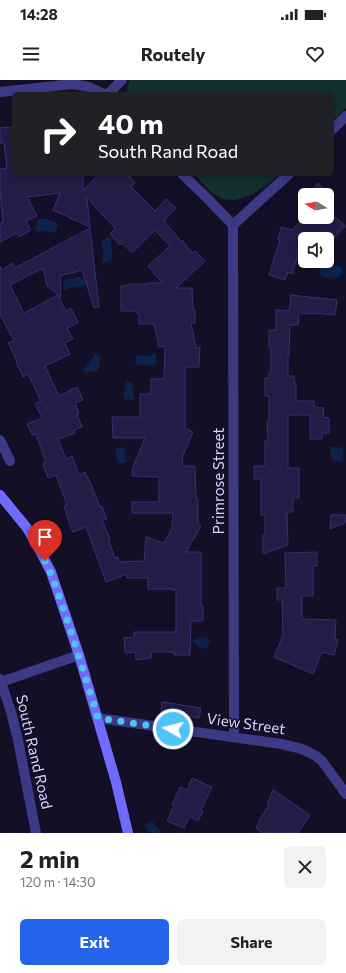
<!DOCTYPE html>
<html lang="en">
<head>
<meta charset="utf-8">
<style>
  body { margin:0; font-family:Commissioner,sans-serif; background:#f2f2f2; color:#222; height:100vh; display:flex; flex-direction:column; font-size:15px; white-space:nowrap }
  * { box-sizing:border-box; margin:0 }
  p { font-size:13px; color:#767676 }
  .icon { flex:none; width:22px; height:22px; fill:none; stroke:currentColor; stroke-width:2; stroke-linecap:round; stroke-linejoin:round }
  .map { position:relative; height:753px; overflow:hidden }
  .details { display:flex; flex-direction:column; background:#fff; flex:1 }
  .details>* { flex:none }
  .banner { position:absolute; left:12px; top:12px; width:322px; height:84px; border-radius:6px; box-shadow:0 2px 6px #0003; background:#202124; color:#fff; overflow:hidden }
  .needle { width:26px; rotate:281deg }
  .buttons { position:absolute; left:298px; top:108px; display:grid; gap:8px }
  .buttons a { display:grid; place-items:center; width:36px; height:36px; border-radius:6px; background:#fff; box-shadow:0 2px 6px #0003; font-size:20px }
  .pin { position:absolute; display:grid; place-items:center; width:34px; height:34px; color:#fff; margin:-41px -17px; border-radius:50% 50% 50% 0; rotate:-45deg; box-shadow:0 0 4px #0007 }
  .pin .icon { rotate:45deg }
  .me { position:absolute; width:44px; margin:-22px; rotate:278deg; stroke-linejoin:round; filter:drop-shadow(0 0 3px #0008) }
  .turn { display:flex; align-items:center; gap:14px; height:84px; padding:0 20px; font-size:18px }
  .turn .icon { width:52px; height:52px; stroke-width:2.5 }
  .turn b { display:block; font-size:28px; line-height:34px }
  .round { display:grid; place-items:center; flex:none; width:42px; height:42px; border-radius:6px; background:#f2f2f2 }
  .head { display:flex; align-items:center; justify-content:space-between; height:68px; padding:0 20px }
  h1 { font-size:24px; font-weight:700; line-height:30px }
  .action { display:flex; gap:8px; margin-top:auto; padding:8px 20px }
  .action a { flex:1; height:46px; border-radius:6px; background:#2563eb; color:#fff; font-size:16px; font-weight:700; line-height:46px; text-align:center }
  .action a+a { background:#f2f2f2; color:#222 }
  .status { display:flex; justify-content:space-between; align-items:center; height:28px; padding:0 20px; background:#fff; direction:ltr }
  .status svg { height:11px; fill:currentColor }
  header { display:flex; justify-content:space-between; align-items:center; height:52px; padding:0 20px; background:#fff; font-size:18px; font-weight:700 }
  .map>svg:first-child { display:block }
  .green { fill:#12302f }
  .water { fill:#0c2248 }
  .building { fill:#241b47; stroke:#3b2d73 }
  .lines { fill:none; stroke-linecap:round; stroke-linejoin:round }
  .minor { stroke:#3d3a85; stroke-width:10 }
  .secondary { stroke:#6f6bff; stroke-width:10 }
  .route { stroke:#4fc3f7; stroke-width:7; stroke-dasharray:0 12.6 }
  .labels { text-anchor:middle; stroke-width:3; stroke-linejoin:round; paint-order:stroke }
  .street-label { font-size:15px; fill:#d9d4ff; stroke:#130f26 }
</style>
</head>
<body>
<div class="status"><b>14:28</b><svg viewBox="0 0 49 12"><path d="M0 12V9h3v3zM5 12V6h3v6zM10 12V3h3v9zM15 12V0h3v12zM26 1h20v11H26zM47 4h2v5h-2z"/></svg></div>
<header><svg class="icon" aria-label="menu" viewBox="0 0 24 24"><path d="M4 6h16M4 12h16M4 18h16"/></svg>Routely<svg class="icon" aria-label="heart" viewBox="0 0 24 24"><path d="M12 20l-8-8c-3-5 5-10 8-4 3-6 11-1 8 4z"/></svg></header>
<div class="map">
<svg width="346" height="753" viewBox="0 0 346 753">
  <rect width="100%" height="100%" fill="#130f26"/>
  <path class="green" d="M130,0H346V28L332,41V14H127V8Z
    M194,94H279C264,109 235,130 214,114C206,108 200,100 194,94Z"/>
  <path class="water" d="M38,139H46L57,143L58,145L56,152L55,153L45,151L40,152L35,150Z
    M106,157H109L112,162L110,165L112,169V178L108,182L103,183H102L103,171L101,162Z
    M336,185L339,186L342,189L340,197L335,198L333,197C330,199 322,198 320,195C319,194 319,190 319,189L322,186L331,187Z
    M80,197L84,200L85,203L84,206L80,208L74,207L64,210L63,207L65,200C69,198 75,198 80,197Z
    M95,274L101,276L100,283L98,291L85,292L84,291V288L90,281Z
    M151,274H156V284L147,286L135,284L136,275L149,276Z
    M126,301L134,303L133,311L134,316L135,317L134,320L124,319V312Z
    M331,366L344,368L342,381H333C332,377 329,372 330,367Z
    M125,367L126,383H117L116,368Z
    M198,557L207,558L210,561L206,569L200,568L194,563V560Z
    M151,740L163,753H150L144,746Z"/>
  <path class="building" d="M14,47V94H36V95L50,94H83V111L99,94H127L135,102L131,107L155,131L166,119L176,128L164,141L181,161L182,160L192,173L195,171L205,181L176,208H192L193,230H195V243H191L196,268L200,267L199,287H185V348L193,352L182,378L183,379L181,386H195L196,418H198V443L201,446L186,472H201V526H203V541H191L190,575H174V572H152L151,578L136,580L135,572L125,573L124,558L134,557V552H176V510H173V509H148V498H127V494L106,502L86,447L73,452L66,434H67L64,426L67,425L56,395L48,398L43,384L46,383L36,354L32,355L27,344L42,338L35,324L41,321L28,294L23,297L16,282L17,281L8,263L14,261L0,234V186L2,190L13,183L15,188L90,148L99,227L94,228L82,190L60,196L61,217L47,206L43,188L10,205L24,233L58,215L66,231L71,228L78,243L67,248L73,259L65,263L70,274L45,286L59,316L77,307L83,320L75,323L79,334L77,335L82,347L74,350L75,353L58,359L66,379L72,376L79,395L85,392L87,397H88L100,427L102,426L107,439L102,440L110,459H108L115,478L118,477L119,482L144,481L146,457L164,463L172,448L173,433H132V422H159V397L132,396L133,387L145,358H113L112,337H140V314H151V299H164L165,266L159,267L154,244H139V233H136V231H121V206L129,205V204H147V203H163L153,193L154,192L148,186L170,166L155,150L134,171H133L131,172L122,163L120,165L110,154L115,149L114,147L87,118L90,147L53,130L60,113L27,117L37,136L26,141L31,150L19,157L17,153L0,162V144L3,142L0,113V89L7,88L4,64L0,63V48Z
    M318,103L331,115H307Z
    M327,129L345,146L332,160L323,151L315,159H305V173L299,171L292,194L288,192L285,200L269,195L280,160H278L281,147L292,150L305,137H327Z
    M291,215L337,220L335,235L314,233V234L299,233L298,245H290L289,276H288V296H294V303H296V321H314V327L324,328L323,337L329,338V353H322V359H310V335H288V388H299V418H293V432H287L288,465L263,474V455H265V435H261V399H254V386H265V360H268L267,342H269V316H265V298H269V292H271V268H269V250H276V230L289,231Z
    M331,435H346L345,443L330,449Z
    M317,472V486H313V516H302V539L336,540L335,559H338L334,575L322,572L313,594L274,577L283,555L282,520H277V508H286L285,473Z
    M162,622L201,628L199,638L161,632Z
    M192,698L212,707L201,730L203,731L198,741L189,737L184,748L167,741L174,725H172L180,707L187,710Z
    M273,710L310,735L298,753H263L256,748L259,742H258L269,725L267,724Z"/>
  <g class="lines">
    <path class="minor" d="M0,12L73,4L89,7L104,14
      M108,14L122,0
      M332,50L346,36
      M182,94L207,118L233,145L234,657
      M233,145L289,94
      M0,360L10,381
      M0,599L11,632L18,660L36,753
      M1,602L79,575
      M98,638L281,664C296,667 310,670 322,681L346,714"/>
    <path class="secondary" d="M0,415L27,448L40,471L51,492L79,575L116,702L128,753"/>
  </g>
  <g class="lines">
    <path class="route" d="M45,481C53,497 58,513 64,530C76,566 87,602 98,638L173,649"/>
  </g>
  <g class="labels">
    <g class="street-label">
      <text transform="translate(219 401) rotate(-90)" y="5">Primrose Street</text>
      <text transform="translate(246 644) rotate(8)" y="5">View Street</text>
      <text transform="translate(34 672) rotate(77)" y="5">South Rand Road</text>
    </g>
  </g>
</svg>
<div class="buttons">
<a><svg class="needle" viewBox="-14 -14 28 28"><path d="M0-13l5 13h-10z" fill="#e53935"/><path d="M0 13l5-13h-10z" fill="#767676"/></svg></a>
<a><svg class="icon" aria-label="sound" viewBox="0 0 24 24"><path d="M4 9h4l5-4v14l-5-4H4zM17 9q2 3 0 6"/></svg></a>
</div>
<div class="pin" style="left:45px;top:481px;background:#d93025"><svg class="icon" aria-label="arrive" viewBox="0 0 24 24"><path d="M6 21V4h12l-3 4 3 4H6"/></svg></div>
<svg class="me" style="left:173px;top:649px" viewBox="-20 -20 40 40"><circle r="17" fill="#4fc3f7" stroke="#fff" stroke-width="3"/><path d="M0-11L8 9 0 5-8 9z" fill="#fff"/></svg>
<div class="banner">
<div class="turn"><svg class="icon" aria-label="right" viewBox="0 0 24 24"><path d="M7 20v-9h11M14 6l5 5-5 5"/></svg><div><b>40 m</b>South Rand Road</div></div>
</div>
</div>
<section class="details">
<div class="head"><div><h1>2 min</h1><p>120 m · 14:30</p></div><a class="round"><svg class="icon" aria-label="close" viewBox="0 0 24 24"><path d="M6 6l12 12M18 6L6 18"/></svg></a></div>
<div class="action"><a>Exit</a><a>Share</a></div>
</section>
</body>
</html>
